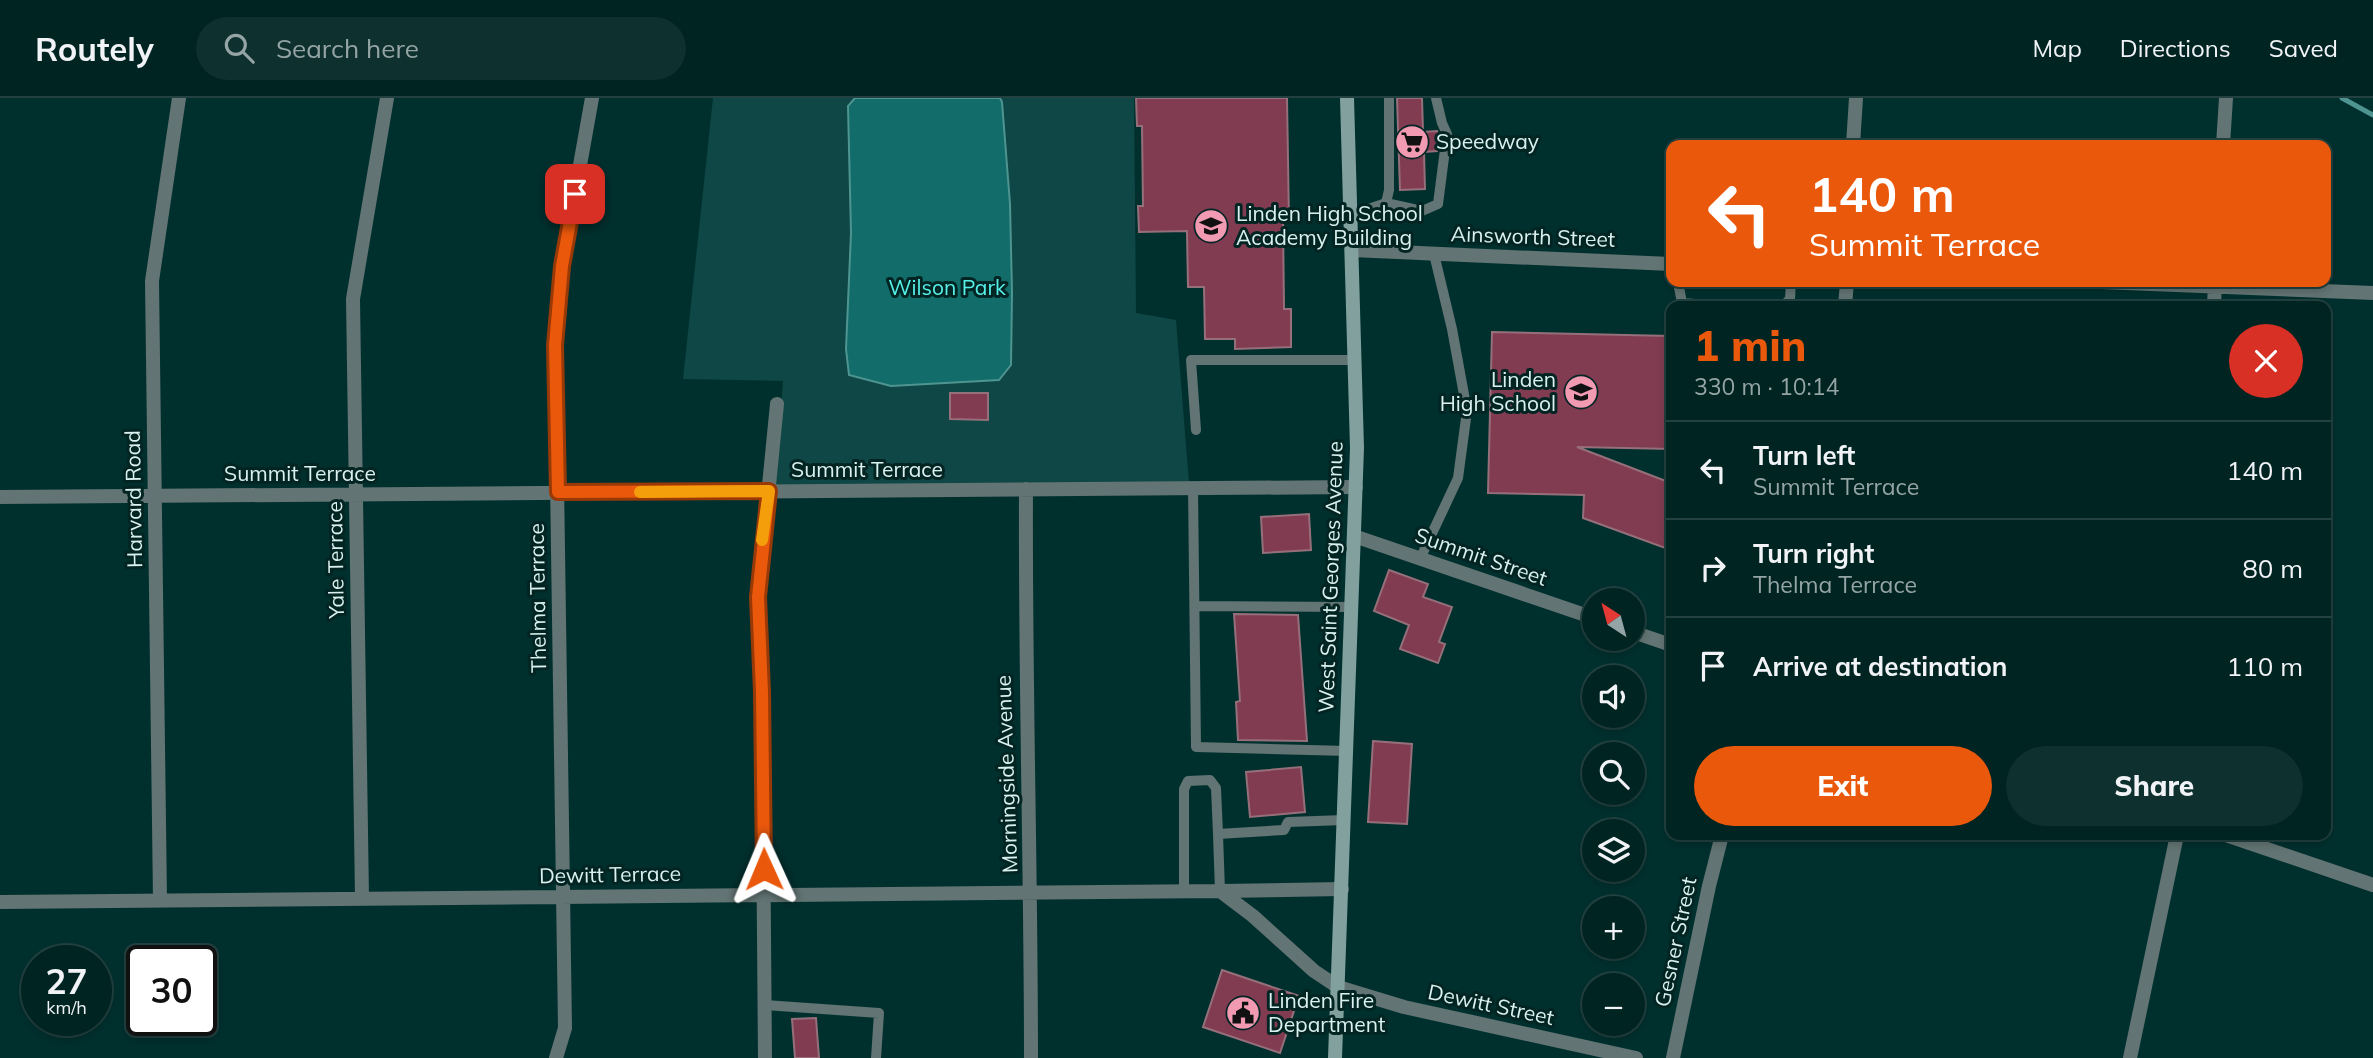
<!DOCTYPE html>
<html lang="en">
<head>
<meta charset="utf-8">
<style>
  body { margin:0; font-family:Mulish,sans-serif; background:#0e302f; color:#f1f3f6; height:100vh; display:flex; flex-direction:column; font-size:26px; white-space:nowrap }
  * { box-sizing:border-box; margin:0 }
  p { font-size:23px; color:#95a4a5 }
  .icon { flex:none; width:38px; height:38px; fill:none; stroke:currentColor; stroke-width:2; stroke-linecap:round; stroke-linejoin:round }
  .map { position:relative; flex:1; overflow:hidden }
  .details { position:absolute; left:1666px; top:203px; width:665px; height:539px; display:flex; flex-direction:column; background:#002422; border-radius:14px; box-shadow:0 4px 10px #0003,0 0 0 2px #224140 }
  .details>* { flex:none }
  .top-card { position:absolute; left:1666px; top:42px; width:665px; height:147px; border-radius:14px; box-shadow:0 4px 10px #0003,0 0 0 2px #224140; background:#ea580c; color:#fff; overflow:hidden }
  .needle { width:46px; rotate:324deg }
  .tools { position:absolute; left:1582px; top:490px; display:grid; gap:14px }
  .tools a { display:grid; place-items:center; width:63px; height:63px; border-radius:50%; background:#002422; box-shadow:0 4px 10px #0003,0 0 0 2px #224140; font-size:35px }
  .speed { position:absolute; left:21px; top:847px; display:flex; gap:14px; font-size:35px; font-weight:700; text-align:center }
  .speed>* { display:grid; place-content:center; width:91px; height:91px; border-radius:50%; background:#002422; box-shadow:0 4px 10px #0003,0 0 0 2px #224140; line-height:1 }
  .speed small { font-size:18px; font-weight:400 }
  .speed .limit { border:4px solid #111; border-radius:10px; background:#fff; color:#111 }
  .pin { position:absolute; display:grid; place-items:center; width:60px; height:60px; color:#fff; margin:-30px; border-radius:14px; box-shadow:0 4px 10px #0006 }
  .me { position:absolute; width:77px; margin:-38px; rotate:359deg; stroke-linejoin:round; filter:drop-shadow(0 0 5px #0008) }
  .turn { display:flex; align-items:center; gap:24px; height:147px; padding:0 28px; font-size:32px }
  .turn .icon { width:91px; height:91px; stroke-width:2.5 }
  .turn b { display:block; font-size:49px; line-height:60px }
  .round { display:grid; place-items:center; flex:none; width:74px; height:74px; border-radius:37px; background:#0e302f }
  .head { display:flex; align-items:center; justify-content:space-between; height:119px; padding:0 28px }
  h1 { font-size:42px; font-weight:800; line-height:52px; color:#ea580c }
  .action { display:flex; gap:14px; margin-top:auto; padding:14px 28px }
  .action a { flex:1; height:80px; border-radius:42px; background:#ea580c; color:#fff; font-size:28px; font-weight:800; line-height:80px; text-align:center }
  .action a+a { background:#0e302f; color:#f1f3f6 }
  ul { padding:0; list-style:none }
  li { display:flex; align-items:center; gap:21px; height:98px; padding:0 28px; border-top:2px solid #224140 }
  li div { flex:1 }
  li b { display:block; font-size:26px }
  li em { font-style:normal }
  header { display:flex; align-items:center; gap:42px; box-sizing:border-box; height:98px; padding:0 35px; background:#002422; border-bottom:2px solid #224140 }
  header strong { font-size:33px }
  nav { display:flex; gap:38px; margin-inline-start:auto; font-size:24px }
  .search { width:490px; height:63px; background:#0e302f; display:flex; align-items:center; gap:18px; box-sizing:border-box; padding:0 24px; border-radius:38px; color:#95a4a5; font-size:26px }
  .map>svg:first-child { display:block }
  .green { fill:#0e4745 }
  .water { fill:#126c69; stroke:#4e9491; stroke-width:2 }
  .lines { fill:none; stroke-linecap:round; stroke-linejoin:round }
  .stream { stroke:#4e9491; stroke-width:5 }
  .building { fill:#813c52; stroke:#956f79; stroke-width:2 }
  .lane { stroke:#627473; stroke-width:10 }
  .street { stroke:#627473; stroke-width:14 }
  .secondary { stroke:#82a09d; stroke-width:14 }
  .route-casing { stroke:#983908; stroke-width:18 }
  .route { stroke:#ea580c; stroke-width:12 }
  .slow { stroke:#f59e0b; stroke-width:12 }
  .labels { text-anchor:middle; stroke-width:6; stroke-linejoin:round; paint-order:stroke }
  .poi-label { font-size:21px; fill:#daf1ef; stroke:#022523; text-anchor:start }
  .street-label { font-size:21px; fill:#daf1ef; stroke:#022523 }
  .park-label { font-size:21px; fill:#56f0e8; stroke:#022523 }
</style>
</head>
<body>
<header>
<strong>Routely</strong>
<div class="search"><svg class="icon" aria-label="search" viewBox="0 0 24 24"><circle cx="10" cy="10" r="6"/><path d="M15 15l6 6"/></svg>Search here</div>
<nav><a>Map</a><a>Directions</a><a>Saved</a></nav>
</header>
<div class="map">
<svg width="2373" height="960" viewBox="0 0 2373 960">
  <rect width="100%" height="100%" fill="#00302e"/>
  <path class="green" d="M713,0H1134L1136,215L1176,222L1189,385L775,389L783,283L683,281Z"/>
  <path class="water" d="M855,0H1000L1002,4L1010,106L1012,195L1011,267L999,282L891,288L849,277L846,251L851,135L848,8Z"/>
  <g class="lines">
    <path class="stream" d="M2342,0L2373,17"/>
  </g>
  <path class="building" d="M1136,0H1287L1289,124H1283L1284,211H1291V249L1235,251V241H1205L1204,189H1188L1187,133L1139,134L1138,108H1143L1142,28H1137Z
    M1397,0H1422L1423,34L1437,33L1439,37L1437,53L1424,54L1425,91L1400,92Z
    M1492,234L1671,238V351L1577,349L1671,385V443L1668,451L1583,420L1584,397L1488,395Z
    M950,295H988V322L950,321Z
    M1309,416L1311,452L1263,455L1261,419Z
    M1389,472L1428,486L1423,499L1452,509L1439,544L1445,546L1438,565L1400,551L1409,527L1374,513Z
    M1234,516L1298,517L1307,643L1238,642L1236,604L1240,603Z
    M1373,643L1412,646L1407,726L1368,724Z
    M1301,669L1305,714L1250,719L1246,674Z
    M1222,872L1299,898L1280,955L1203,929Z
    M816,920L819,960H795L792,921Z"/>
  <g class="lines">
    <path class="lane" d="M1386,105L1389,92V0
      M1351,117L1386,105L1422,113L1438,106L1447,36L1442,25L1436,0
      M1678,184L1682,205L1721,208
      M1783,208L1790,201L1791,184
      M1196,332L1191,262H1355
      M1193,390L1196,649L1347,653
      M1420,461L1458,380L1467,313L1452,231L1434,156
      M1195,508L1351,509
      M1218,736L1220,793
      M1184,792V691L1188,683L1210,682L1216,690L1218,736L1284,732L1288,724L1344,722
      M765,907L879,915L876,960"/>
    <path class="street" d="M1853,47L1856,0
      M2223,47L2226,0
      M1352,152L1671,166
      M2101,184L2373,195
      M1845,208L1847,184
      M2214,208L2215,184
      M1026,391C1025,581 1031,770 1031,960
      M0,399L1356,389
      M1354,438L1594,520
      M1633,534L1671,547
      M2226,737L2373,787
      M1220,793L1342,791
      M362,800L353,201L387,0
      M160,802L152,183L179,0
      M0,804L1220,793L1253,818L1314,873L1338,889L1404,909L1636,960
      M556,960L565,930L555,247L562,168L592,0
      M765,960L762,594L758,499L777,306
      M1673,960L1709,788L1722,737
      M2130,960L2177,737"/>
    <path class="secondary" d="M1335,960L1357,350L1347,0"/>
  </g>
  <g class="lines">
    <g class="route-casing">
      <path id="route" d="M575,96L562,168L555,247L558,394L769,393L758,499L762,594L764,771"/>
    </g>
    <use href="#route" class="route"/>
    <path class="slow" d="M640,394L769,393L762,442"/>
  </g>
  <defs>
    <g id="supermarket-disc" transform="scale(1.75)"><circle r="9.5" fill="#f19ab2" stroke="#022523"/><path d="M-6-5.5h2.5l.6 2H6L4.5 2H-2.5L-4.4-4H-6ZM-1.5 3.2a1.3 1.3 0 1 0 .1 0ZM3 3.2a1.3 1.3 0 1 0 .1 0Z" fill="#111"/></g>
    <g id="school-disc" transform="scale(1.75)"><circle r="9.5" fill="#f19ab2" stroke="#022523"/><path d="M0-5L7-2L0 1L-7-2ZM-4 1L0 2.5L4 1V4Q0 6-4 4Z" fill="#111"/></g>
    <g id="civic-disc" transform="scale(1.75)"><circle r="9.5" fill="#f19ab2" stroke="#022523"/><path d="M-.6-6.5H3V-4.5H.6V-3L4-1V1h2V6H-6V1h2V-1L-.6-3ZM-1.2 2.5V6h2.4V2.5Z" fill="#111"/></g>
  </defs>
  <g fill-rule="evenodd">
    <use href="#supermarket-disc" x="1412" y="44"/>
    <use href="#school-disc" x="1211" y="128"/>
    <use href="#school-disc" x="1581" y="294"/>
    <use href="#civic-disc" x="1243" y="915"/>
  </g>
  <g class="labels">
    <g class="poi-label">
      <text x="1436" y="51">Speedway</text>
      <text x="1236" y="123">Linden High School<tspan x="1236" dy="24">Academy Building</tspan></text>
      <text x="1556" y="289" text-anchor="end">Linden<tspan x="1556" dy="24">High School</tspan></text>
      <text x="1268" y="910">Linden Fire<tspan x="1268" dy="24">Department</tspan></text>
    </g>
    <g class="street-label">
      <text transform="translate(1533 139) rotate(2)" y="7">Ainsworth Street</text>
      <text x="867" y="379">Summit Terrace</text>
      <text x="300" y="383">Summit Terrace</text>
      <text transform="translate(134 401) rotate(-91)" y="7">Harvard Road</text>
      <text transform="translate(1481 459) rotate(19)" y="7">Summit Street</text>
      <text transform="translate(336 462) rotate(-91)" y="7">Yale Terrace</text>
      <text transform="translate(1331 479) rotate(-88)" y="7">West Saint Georges Avenue</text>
      <text transform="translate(538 500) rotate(-91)" y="7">Thelma Terrace</text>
      <text transform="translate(1007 676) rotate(-92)" y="7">Morningside Avenue</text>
      <text transform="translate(610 777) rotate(-1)" y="7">Dewitt Terrace</text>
      <text transform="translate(1676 844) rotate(-78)" y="7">Gesner Street</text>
      <text transform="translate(1491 907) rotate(12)" y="7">Dewitt Street</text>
    </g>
    <g class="park-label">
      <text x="947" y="197">Wilson Park</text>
    </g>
  </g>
</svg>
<div class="tools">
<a><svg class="needle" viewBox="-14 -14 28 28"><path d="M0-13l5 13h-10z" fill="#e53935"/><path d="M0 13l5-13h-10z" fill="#95a4a5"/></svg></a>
<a><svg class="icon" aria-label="sound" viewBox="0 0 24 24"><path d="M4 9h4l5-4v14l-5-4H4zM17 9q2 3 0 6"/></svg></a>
<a><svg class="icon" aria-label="search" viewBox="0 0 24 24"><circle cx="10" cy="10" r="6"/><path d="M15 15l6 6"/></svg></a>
<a><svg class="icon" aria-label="layers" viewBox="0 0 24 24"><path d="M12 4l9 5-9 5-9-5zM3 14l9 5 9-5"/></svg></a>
<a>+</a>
<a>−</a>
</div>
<div class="speed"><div>27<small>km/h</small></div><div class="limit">30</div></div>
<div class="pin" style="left:575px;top:96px;background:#d93025"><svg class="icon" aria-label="arrive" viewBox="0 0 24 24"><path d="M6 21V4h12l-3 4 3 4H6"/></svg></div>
<svg class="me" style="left:764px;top:771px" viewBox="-20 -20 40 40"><path d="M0-17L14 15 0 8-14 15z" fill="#ea580c" stroke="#fff" stroke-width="4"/></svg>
<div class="top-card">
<div class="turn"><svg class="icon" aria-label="left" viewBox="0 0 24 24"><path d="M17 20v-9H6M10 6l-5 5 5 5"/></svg><div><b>140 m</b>Summit Terrace</div></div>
</div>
<section class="details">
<div class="head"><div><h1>1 min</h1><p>330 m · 10:14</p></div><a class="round" style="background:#d93025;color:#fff"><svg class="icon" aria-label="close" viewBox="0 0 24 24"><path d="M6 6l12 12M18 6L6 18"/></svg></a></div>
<ul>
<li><svg class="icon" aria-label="left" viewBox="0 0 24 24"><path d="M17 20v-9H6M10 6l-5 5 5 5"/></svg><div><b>Turn left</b><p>Summit Terrace</p></div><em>140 m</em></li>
<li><svg class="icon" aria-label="right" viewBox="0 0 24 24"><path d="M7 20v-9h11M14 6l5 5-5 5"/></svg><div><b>Turn right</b><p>Thelma Terrace</p></div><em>80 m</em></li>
<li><svg class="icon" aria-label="arrive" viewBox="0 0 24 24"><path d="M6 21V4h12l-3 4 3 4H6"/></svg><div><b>Arrive at destination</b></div><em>110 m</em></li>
</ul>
<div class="action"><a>Exit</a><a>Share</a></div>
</section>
</div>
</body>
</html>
